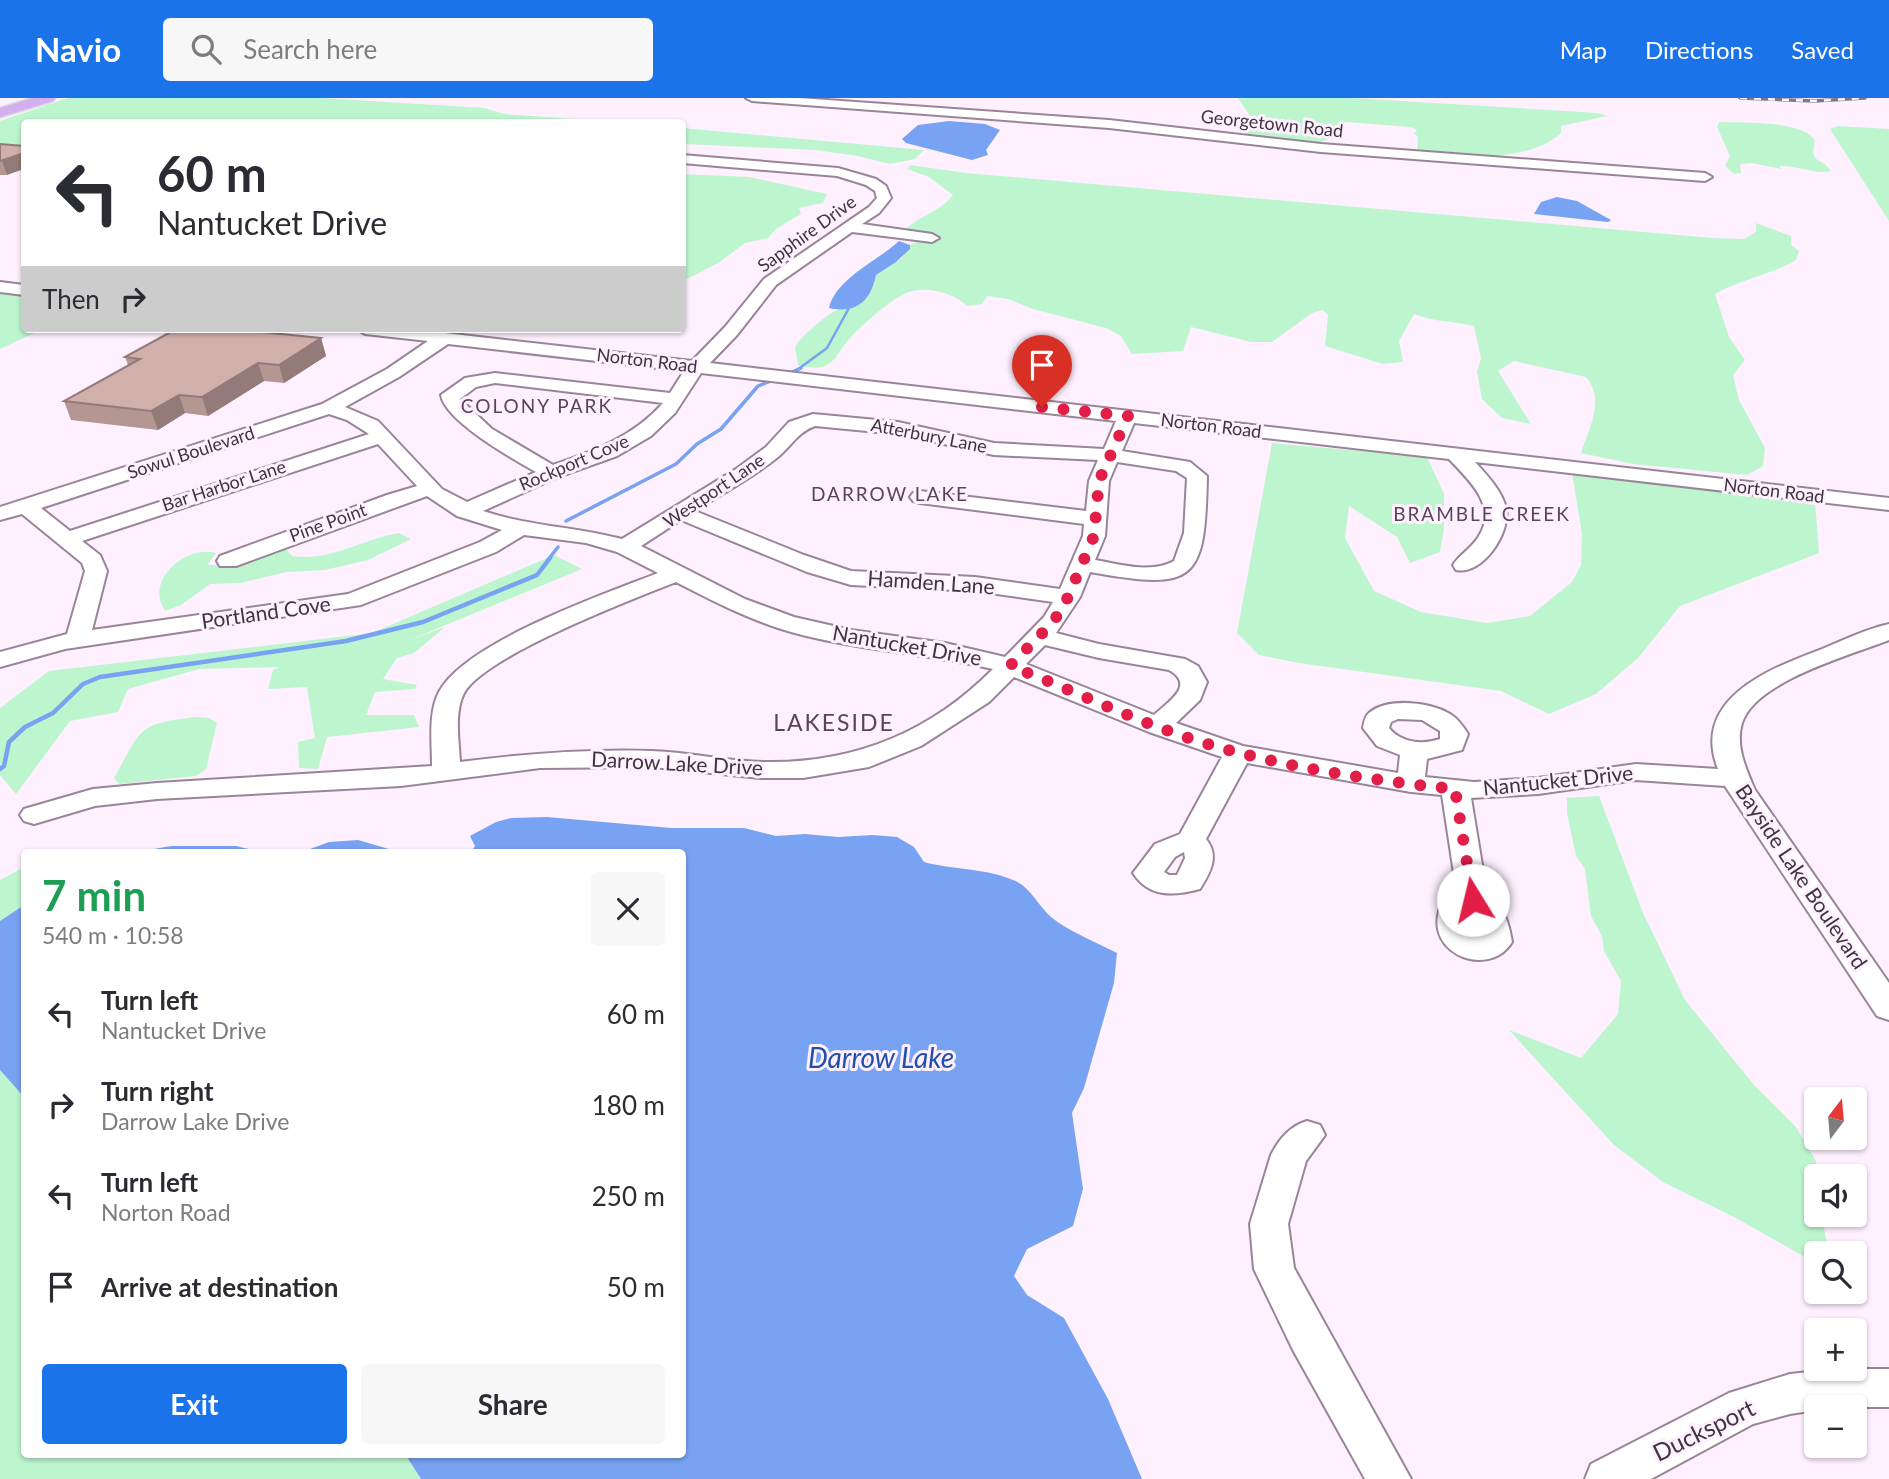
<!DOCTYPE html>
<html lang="en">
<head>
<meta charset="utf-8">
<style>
  body { margin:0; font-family:Lato,sans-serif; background:#f7f7f7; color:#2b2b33; height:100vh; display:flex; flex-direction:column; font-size:26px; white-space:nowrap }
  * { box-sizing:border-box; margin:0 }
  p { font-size:23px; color:#7c7c81 }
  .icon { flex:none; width:38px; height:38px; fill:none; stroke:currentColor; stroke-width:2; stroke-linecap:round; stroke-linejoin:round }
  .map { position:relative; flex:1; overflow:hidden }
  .panel { position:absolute; left:21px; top:751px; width:665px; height:609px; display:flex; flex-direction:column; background:#fff; border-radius:7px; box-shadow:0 2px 5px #0004 }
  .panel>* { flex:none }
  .top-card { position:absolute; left:21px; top:21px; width:665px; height:214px; border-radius:7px; box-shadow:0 2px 5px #0004; background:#fff; color:#2b2b33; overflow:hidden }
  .needle { width:46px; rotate:16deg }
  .tools { position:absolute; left:1804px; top:989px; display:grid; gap:14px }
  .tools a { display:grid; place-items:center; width:63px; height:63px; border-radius:7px; background:#fff; box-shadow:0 2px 5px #0004; font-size:35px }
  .pin { position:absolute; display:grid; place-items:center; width:60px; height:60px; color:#fff; margin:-72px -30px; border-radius:50% 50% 50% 0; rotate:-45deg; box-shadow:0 0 7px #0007 }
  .pin .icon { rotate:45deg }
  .me { position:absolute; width:77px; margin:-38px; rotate:351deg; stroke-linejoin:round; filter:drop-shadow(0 0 5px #0008) }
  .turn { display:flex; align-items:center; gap:24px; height:147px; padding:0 21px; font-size:32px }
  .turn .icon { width:91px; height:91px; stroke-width:2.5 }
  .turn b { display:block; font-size:49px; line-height:60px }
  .then { display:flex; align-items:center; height:66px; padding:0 21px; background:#0003; gap:14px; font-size:26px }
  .round { display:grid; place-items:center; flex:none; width:74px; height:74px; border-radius:7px; background:#f7f7f7 }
  .overview { display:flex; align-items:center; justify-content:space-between; height:119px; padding:0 21px }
  h1 { font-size:42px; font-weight:700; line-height:52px; color:#1e9e55 }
  .action { display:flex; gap:14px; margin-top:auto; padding:14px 21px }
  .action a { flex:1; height:80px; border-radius:7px; background:#1a73e8; color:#fff; font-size:28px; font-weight:700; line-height:80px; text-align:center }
  .action a+a { background:#f7f7f7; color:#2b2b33 }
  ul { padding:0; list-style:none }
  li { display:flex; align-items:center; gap:21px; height:91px; padding:0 21px }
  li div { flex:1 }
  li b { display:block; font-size:26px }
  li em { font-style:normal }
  header { display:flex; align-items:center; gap:42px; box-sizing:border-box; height:98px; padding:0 35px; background:#1a73e8; color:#fff }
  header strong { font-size:33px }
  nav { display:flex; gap:38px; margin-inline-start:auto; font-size:24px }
  .search { width:490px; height:63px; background:#f7f7f7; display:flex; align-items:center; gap:18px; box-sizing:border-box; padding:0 24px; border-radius:7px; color:#7c7c81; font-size:26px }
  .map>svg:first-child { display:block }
  .green { fill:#bdf6ce }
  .water { fill:#77a3f2 }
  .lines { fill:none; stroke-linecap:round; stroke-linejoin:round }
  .stream-far2 { stroke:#77a3f2; stroke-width:2.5 }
  .stream-far1 { stroke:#77a3f2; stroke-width:3.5 }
  .stream { stroke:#77a3f2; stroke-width:4.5 }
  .minor-casing { stroke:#998498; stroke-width:4 }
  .major-casing { stroke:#d8d7d8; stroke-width:3 }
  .minor { fill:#fff; fill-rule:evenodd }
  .major { fill:#d3aff2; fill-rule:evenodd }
  .rail-casing { stroke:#827882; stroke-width:3.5 }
  .rail { stroke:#fef0fe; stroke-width:2.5; stroke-dasharray:7; stroke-linecap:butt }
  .wall { fill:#b49793 }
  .shaded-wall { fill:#927b78 }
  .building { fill:#d1b0ab; stroke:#927b78; stroke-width:2 }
  .route { stroke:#e11d48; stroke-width:12; stroke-dasharray:0 21.6 }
  .labels { text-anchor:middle; stroke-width:6; stroke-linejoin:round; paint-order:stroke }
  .far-street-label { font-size:18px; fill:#3e363e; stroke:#fef0fe }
  .far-neighbourhood-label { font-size:19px; letter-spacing:2px; fill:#584658; stroke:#fef0fe }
  .street-label { font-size:21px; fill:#3e363e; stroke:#fef0fe }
  .neighbourhood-label { font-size:23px; letter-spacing:2px; fill:#584658; stroke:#fef0fe }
  .near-street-label { font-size:24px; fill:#3e363e; stroke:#fef0fe }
  .near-water-label { font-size:28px; font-style:italic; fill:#2150ab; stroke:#fef0fe }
</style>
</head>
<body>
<header>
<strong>Navio</strong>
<div class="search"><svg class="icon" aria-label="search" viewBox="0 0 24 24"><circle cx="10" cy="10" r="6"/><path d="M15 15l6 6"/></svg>Search here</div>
<nav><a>Map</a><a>Directions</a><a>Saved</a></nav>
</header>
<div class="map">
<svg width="1889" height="1381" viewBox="0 0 1889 1381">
  <rect width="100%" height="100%" fill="#fef0fe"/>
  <path class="green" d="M68,0H322L484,10L505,16L613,24H24V59L0,57V23Z
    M1238,0H1352L1598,15L1607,18L1561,28V35C1529,65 1458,60 1417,54L1418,39L1414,35L1417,32L1411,29L1346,24C1332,59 1268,43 1239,35L1250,18Z
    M1719,24C1741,25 1804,22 1815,43C1809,67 1821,58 1831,73C1815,77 1797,67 1780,68L1781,71L1752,65L1740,66L1741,75L1734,76L1725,68L1730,58L1717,29Z
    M1838,28L1889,31V123L1830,31Z
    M683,30L924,52L915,61L890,66L858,58L815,52L683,46Z
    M910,67L966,75L1712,140L1744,141L1756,134V125L1791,138V147L1799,153L1796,162C1771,177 1741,181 1715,196L1729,239L1745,262L1733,277L1739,302L1765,350L1763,368L1747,377L1633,366L1581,355C1588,332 1606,302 1586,279L1514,263L1498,273L1531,326L1502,320L1482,301L1477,274L1481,260L1474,228C1454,223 1433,224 1414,216L1399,243L1403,264L1383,266L1325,248L1328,217L1323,212L1312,215L1272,244H1251L1191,229L1183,253L1132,256L1121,238L1106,230L1033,211L1008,201L987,198L982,206L967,208C953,194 925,187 906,195C890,202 862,227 850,240C843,247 837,260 830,265C819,273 809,269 798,267L795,249C802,237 823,220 835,213C840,210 841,212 846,211C866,207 873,195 876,177L902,160L910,147L933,137L905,132C920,117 940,114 953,97L929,79L907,71Z
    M683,76L749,79L827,96L823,105L799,110L801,116L777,130L768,140L745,145L720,164L683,183Z
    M0,192L24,195V231H43L0,251Z
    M1272,345L1427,359L1444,396V431L1440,454L1410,465L1397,439L1349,408L1345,440L1374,493L1421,514L1487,525L1530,518L1572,484L1581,467L1582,436L1572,375L1815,403L1819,455L1680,508L1638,560L1596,596L1549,616L1501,593L1299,565L1259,557L1237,535Z
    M399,435L411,441L368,462L325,472L286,474L241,485L210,486L181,507L165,513C144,483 185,447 216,455L207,467H232L285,450L292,458C329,464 363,441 399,435Z
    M554,457L582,471L407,543L445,529L414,555L397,560L383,581L417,587L415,591L375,594L366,617H414L419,629L327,639L318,671L299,670L298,644L315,640L307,589L268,591L273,572L280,569L199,571L128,591L118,614L70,623L16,696L0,677V610L49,573L372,535Z
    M195,619L209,620L217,625L206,671L196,678L119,686L114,680C142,631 136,626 195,619Z
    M1599,698L1643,815L1685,902L1754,987L1796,1029L1816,1063V1116L1821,1117L1828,1149L1810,1162L1736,1120L1663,1084L1614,1047L1509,932L1581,960L1618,916L1621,883L1604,853L1602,838L1591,818L1585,771L1576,758L1567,715V700Z
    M24,769V807L0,823V782Z
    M0,972L24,999V1356H405L421,1381H0Z"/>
  <path class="water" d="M949,23L985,26L1000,32L986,52L988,57L972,62L906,45L902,41L918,27Z
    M1557,99L1577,103L1611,122L1608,124L1534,116L1541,104Z
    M899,143L910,147V151L896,164L876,177C871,203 856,216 829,210C836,180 878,163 899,143Z
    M547,719L671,730H744L776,738L805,736L838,739L873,737L897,739L914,749L924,764C953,772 985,770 1013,782C1031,789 1038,808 1051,819C1068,833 1098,845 1117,855L1114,885L1084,990L1072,1015L1083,1091L1073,1128L1027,1151L1014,1178L1027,1197L1064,1220L1108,1301L1142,1381H421L405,1356H682V754H471L475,748L470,738L496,724L511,720Z
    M358,742L399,754H302L329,744Z
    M171,748H236L261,754H137Z
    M24,807V999L0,972V823Z"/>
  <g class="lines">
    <path class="stream-far2" d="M797,272L827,250L849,210"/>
    <path class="stream-far1" d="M790,275L801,270
      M566,423L676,366L697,346L721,331L758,288L773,282
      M548,462L558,449"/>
    <path class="stream" d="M0,671L4,668L9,644L25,629L53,615L83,586L100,579L346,543L423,524L537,477L550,460"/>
    <g class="minor-casing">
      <path id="minor" d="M746,0H799L1109,22L1321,46L1705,75L1712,79L1705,83L1321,54L1109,30L752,3Z
        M682,57L838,70L876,81L886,88L891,100L879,115L862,126L932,136L939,140L932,144L852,134L776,187L737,237L710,265L1889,400V412L1475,364C1487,377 1502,393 1506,410C1511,435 1482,478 1456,472L1453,467C1460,456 1472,450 1479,438C1498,408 1469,382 1449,361L1134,325L1122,353L1190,364L1207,378C1205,484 1196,493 1090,474L1080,499L1056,535L1099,546L1185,561L1198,568L1207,584L1200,602L1176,625L1243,648L1398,675L1400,657L1377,648L1363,630C1364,625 1365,618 1369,615C1387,599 1431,604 1450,616C1458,621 1463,628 1468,636L1462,652L1427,661L1425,679L1474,684L1538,680L1636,666L1718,671C1690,600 1772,570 1822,551C1844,542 1866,531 1889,526V542C1851,557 1755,583 1742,625C1735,648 1746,671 1755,692L1889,885V922L1877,918L1725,688L1636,682L1538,696L1471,700L1487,797C1504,808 1509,825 1512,844C1488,884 1412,852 1446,798L1457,795L1442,697L1411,694L1247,665L1206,741C1220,758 1210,775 1200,791C1174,798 1149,800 1133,775L1155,746L1180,736L1222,659L1149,634L1014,579L989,604L921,648L869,669L803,680H760L653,669L540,670L401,688L157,701L95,708L34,726L24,723L20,717L24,711L93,691L157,685L432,668C432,644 428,615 439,594C465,544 605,496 658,475L617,454L586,445L524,437L496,454L361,507L65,551L0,569V554L67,536L85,473L82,465L22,416L0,422V409L322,306L387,271L428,243L365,236L357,231H409L692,263L725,229L764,181L869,109L877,100L875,93L866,87L837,78L682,65ZM448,246L684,273L670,295L495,275L465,280L441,297C445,323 513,361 536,374L467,404L442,391L378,323L345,309L399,279ZM701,275L1116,323L1104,351L994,345L898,324L813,316L789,324L766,349L736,371L622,441C576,429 528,428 483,413L558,379L617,358L651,338L675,315ZM495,285L663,305C633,339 594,353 553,367L492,331L460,301L476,289ZM329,316L347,322L369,336L70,433L41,410ZM815,328L898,336L994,357L1098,362L1089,383L1086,413L920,393L913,395L910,399L913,403L920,405L1084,426L1083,438L1060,491L975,479L851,473L804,457L695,413C723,395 752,380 778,359C791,348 798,334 815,328ZM378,346L417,388L387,397L220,458L217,463L220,468H236L427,398L457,418L502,432L480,444L348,496L92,532L107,473L100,457L82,443ZM1117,364L1176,373L1187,380L1184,435L1174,463C1150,476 1120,466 1095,462L1105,438L1109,383ZM681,422L807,474L851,487L975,493L1053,504L1044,519L1005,559L945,545L851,532L794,519L745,501L641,448ZM676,484C709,501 742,518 778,530C847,552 922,554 993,571C930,635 852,666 763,664C725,663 688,654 651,653C586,651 523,656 460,664C459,643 454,615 464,595C484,558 633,501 676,484ZM1045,547L1099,560L1169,572C1196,587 1168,604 1154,617L1026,566ZM1398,621L1422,622L1440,633V641C1423,647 1401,645 1389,630L1391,624ZM1184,754L1185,760L1177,777H1169L1164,774L1175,759ZM1469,814L1475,819L1479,839L1471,835Z
        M0,184L24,187V197L0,194Z
        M1307,1023L1320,1027L1325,1037L1306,1063L1288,1126L1294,1170L1411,1381H1365L1293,1252L1254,1171L1250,1126L1271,1057C1279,1041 1290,1028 1307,1023Z
        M1838,1271H1889V1309H1816V1312L1790,1316L1753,1326L1651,1381H1585L1591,1366L1729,1295L1790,1276Z"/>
    </g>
    <g class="major-casing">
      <path id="major" d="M33,0H55L53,3L0,19V10Z"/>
    </g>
    <use href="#minor" class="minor"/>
    <use href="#major" class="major"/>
    <g class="rail-casing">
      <path id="rail" d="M1740,0L1814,3L1865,0"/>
    </g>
    <use href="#rail" class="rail"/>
  </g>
  <path class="wall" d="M0,46L7,77H0Z
    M321,240L326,258L284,285L264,283L208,318L185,315L158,332L71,322L64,303L128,267L125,259Z"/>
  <path class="shaded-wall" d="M24,55V71L7,77L2,63Z
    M321,240L326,258L284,285L279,267Z
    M258,265L264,283L208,318L202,299Z
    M179,297L185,315L158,332L151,313Z"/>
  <path class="building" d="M0,46L24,48V55L0,63Z
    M176,231H232L321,240L279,267L258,265L202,299L179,297L151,313L64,303L140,261L125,259Z"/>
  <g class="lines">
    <path class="route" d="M1042,309L1128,318L1099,383L1094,438L1068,499L1054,523L1010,568C1073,592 1134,623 1198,643C1280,669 1369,682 1455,691L1473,802"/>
  </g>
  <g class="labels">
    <g class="far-street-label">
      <text transform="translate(1272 26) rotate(6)" y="6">Georgetown Road</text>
      <text transform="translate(807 136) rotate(-36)" y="6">Sapphire Drive</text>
      <text transform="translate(647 263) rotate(7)" y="6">Norton Road</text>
      <text transform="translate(1211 328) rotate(7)" y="6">Norton Road</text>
      <text transform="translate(929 338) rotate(11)" y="6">Atterbury Lane</text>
      <text transform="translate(191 355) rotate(-18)" y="6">Sowul Boulevard</text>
      <text transform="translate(574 365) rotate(-23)" y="6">Rockport Cove</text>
      <text transform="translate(224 388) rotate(-18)" y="6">Bar Harbor Lane</text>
      <text transform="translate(714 393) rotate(-34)" y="6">Westport Lane</text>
      <text transform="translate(1774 393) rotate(7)" y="6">Norton Road</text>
      <text transform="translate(328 425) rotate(-20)" y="6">Pine Point</text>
    </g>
    <g class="far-neighbourhood-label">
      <text x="537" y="315">COLONY PARK</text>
      <text x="890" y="403">DARROW LAKE</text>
      <text x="1482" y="423">BRAMBLE CREEK</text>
    </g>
    <g class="street-label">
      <text transform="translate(931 485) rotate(4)" y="7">Hamden Lane</text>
      <text transform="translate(266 515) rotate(-8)" y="7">Portland Cove</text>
      <text transform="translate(907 548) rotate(10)" y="7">Nantucket Drive</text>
      <text transform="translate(677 666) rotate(3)" y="7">Darrow Lake Drive</text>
      <text transform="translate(1558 683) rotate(-6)" y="7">Nantucket Drive</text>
      <text transform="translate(1801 779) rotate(56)" y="7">Bayside Lake Boulevard</text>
    </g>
    <g class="neighbourhood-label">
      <text x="834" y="633">LAKESIDE</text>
    </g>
    <g class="near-street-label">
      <text transform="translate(1704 1333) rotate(-26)" y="8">Ducksport</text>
    </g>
    <g class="near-water-label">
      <text x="881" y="970">Darrow Lake</text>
    </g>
  </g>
</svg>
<div class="tools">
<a><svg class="needle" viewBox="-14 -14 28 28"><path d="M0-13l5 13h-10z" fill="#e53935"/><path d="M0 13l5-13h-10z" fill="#7c7c81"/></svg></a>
<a><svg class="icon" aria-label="sound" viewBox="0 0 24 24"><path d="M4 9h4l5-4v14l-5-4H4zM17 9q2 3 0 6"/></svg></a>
<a><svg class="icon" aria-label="search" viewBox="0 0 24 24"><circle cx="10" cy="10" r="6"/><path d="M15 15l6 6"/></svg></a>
<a>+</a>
<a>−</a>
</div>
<div class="pin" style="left:1042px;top:309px;background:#d93025"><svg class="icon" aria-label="arrive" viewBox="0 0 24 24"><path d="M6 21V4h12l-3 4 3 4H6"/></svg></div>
<svg class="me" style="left:1473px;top:802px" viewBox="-20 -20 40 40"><circle r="19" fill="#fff"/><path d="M0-13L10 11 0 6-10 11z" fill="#e11d48"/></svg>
<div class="top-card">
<div class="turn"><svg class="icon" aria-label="left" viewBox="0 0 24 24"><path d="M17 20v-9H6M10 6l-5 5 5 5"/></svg><div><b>60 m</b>Nantucket Drive</div></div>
<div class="then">Then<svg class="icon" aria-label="right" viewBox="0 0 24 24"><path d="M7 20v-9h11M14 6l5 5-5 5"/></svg></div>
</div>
<section class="panel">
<div class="overview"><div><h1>7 min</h1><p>540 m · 10:58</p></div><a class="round"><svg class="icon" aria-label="close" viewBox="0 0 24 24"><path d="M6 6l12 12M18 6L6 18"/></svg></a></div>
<ul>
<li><svg class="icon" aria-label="left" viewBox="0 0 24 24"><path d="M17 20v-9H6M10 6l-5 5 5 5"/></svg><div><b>Turn left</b><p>Nantucket Drive</p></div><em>60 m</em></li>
<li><svg class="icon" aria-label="right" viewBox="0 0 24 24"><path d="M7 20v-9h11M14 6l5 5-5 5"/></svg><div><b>Turn right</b><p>Darrow Lake Drive</p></div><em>180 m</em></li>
<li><svg class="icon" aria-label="left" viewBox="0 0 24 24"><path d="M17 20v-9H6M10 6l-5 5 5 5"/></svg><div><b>Turn left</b><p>Norton Road</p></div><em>250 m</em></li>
<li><svg class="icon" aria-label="arrive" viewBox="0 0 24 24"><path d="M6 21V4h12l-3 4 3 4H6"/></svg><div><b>Arrive at destination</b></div><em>50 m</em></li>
</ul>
<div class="action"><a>Exit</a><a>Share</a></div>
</section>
</div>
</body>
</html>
